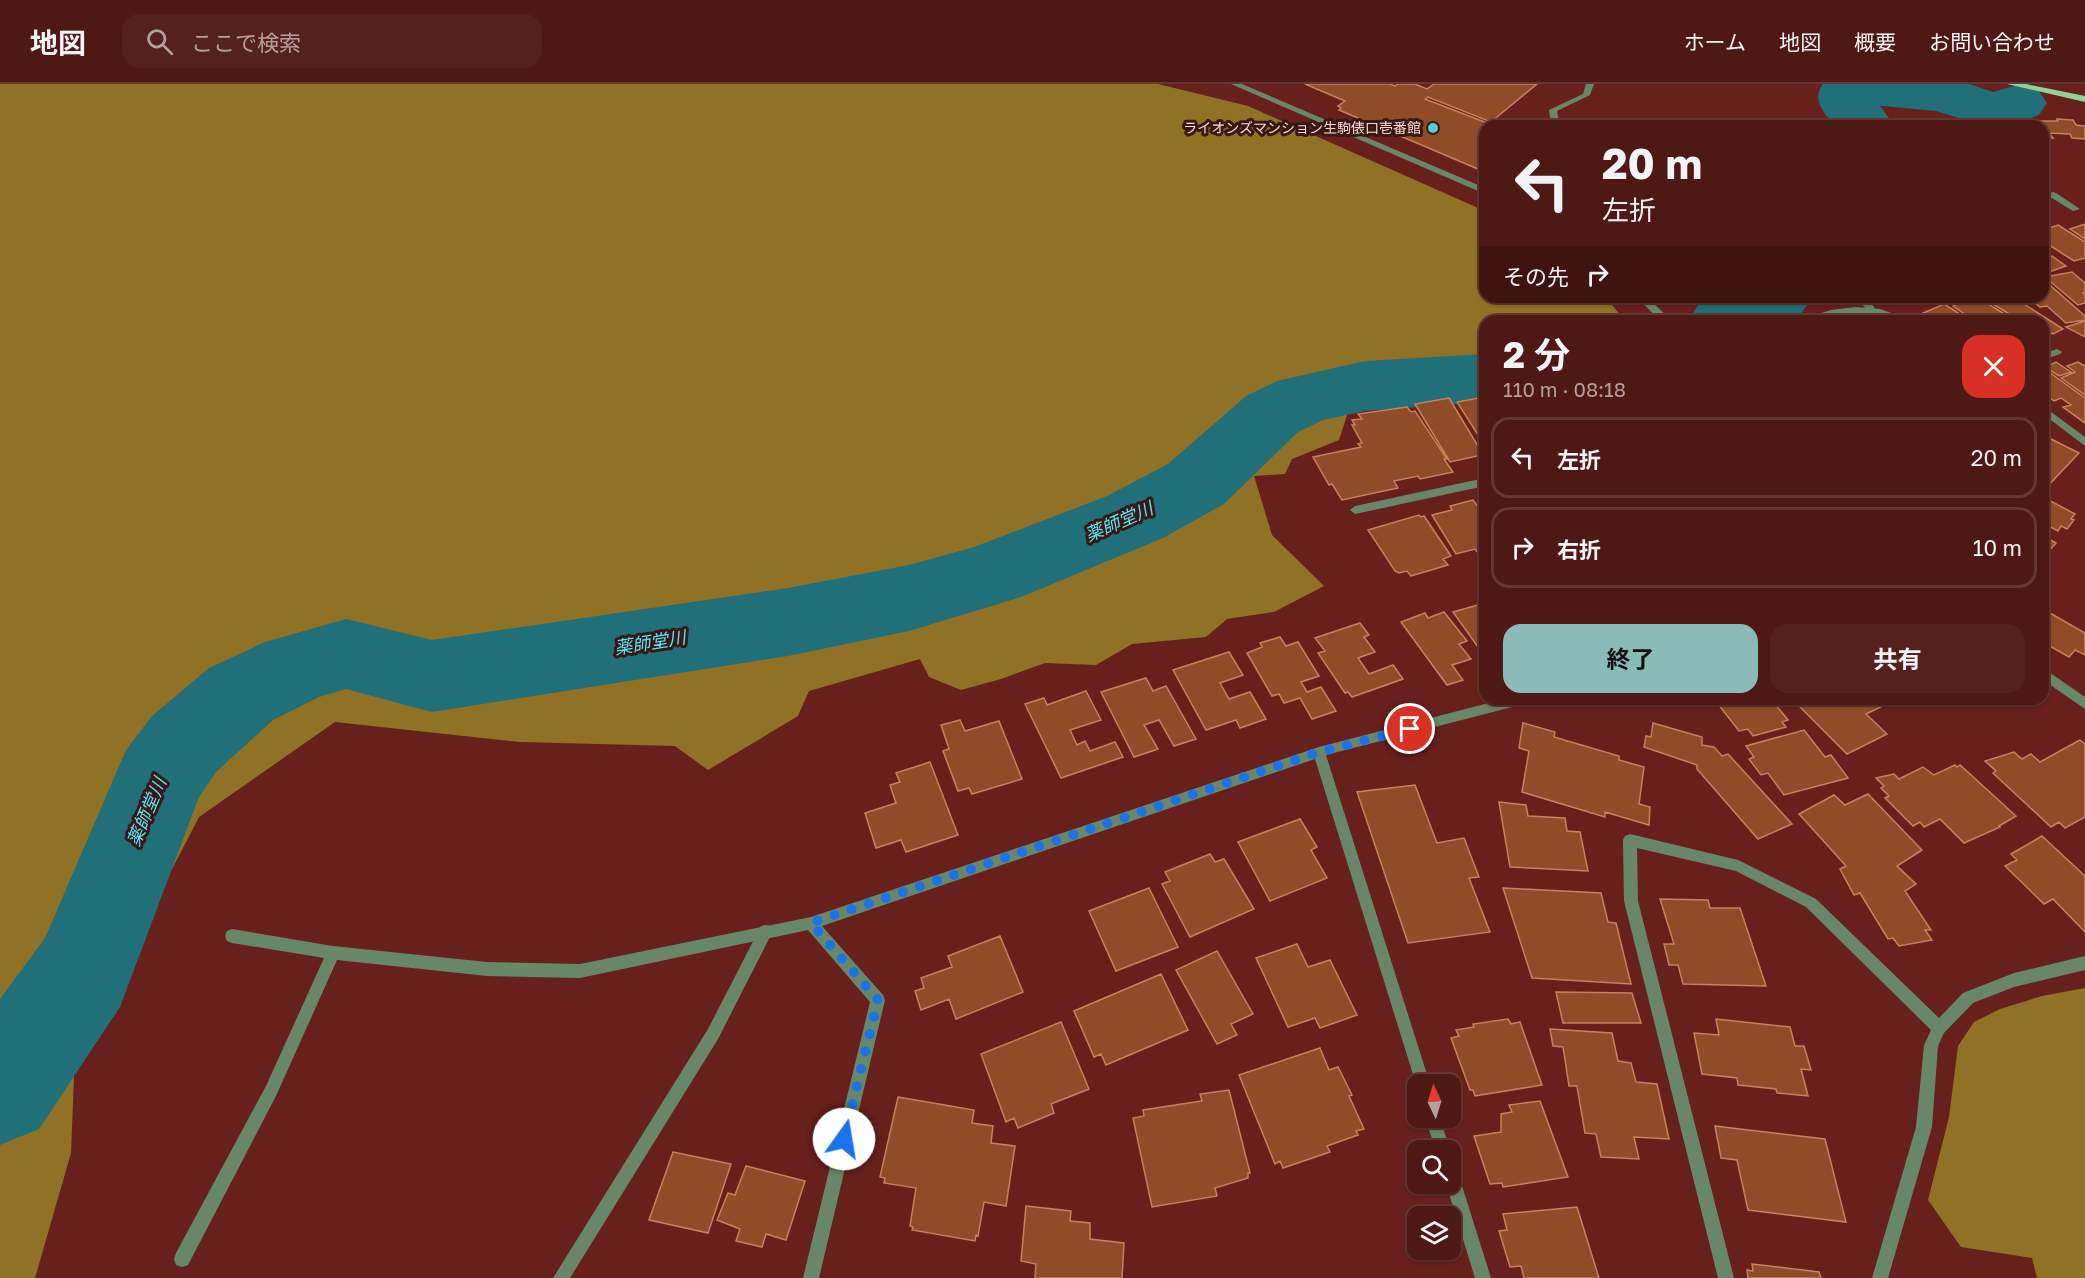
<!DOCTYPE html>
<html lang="ja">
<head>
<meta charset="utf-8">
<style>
  body { margin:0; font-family:"Golos Text","Noto Sans JP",sans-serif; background:#55211e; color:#f1f3f6; height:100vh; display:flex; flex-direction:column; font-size:22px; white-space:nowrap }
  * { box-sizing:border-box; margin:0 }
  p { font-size:20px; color:#b3a0a0 }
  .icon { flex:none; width:33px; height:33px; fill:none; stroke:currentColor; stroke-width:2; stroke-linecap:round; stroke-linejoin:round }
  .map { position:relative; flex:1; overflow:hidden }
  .drawer { position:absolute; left:1479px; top:231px; width:570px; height:390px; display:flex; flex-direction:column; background:#4e1815; border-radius:18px; box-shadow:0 2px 4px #0004,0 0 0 2px #653734 }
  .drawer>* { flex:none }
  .guide { position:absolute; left:1479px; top:36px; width:570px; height:183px; border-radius:18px; box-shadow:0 2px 4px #0004,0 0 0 2px #653734; background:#4e1815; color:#f1f3f6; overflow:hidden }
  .needle { width:39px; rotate:356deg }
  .controls { position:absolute; left:1407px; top:990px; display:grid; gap:12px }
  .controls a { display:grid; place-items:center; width:54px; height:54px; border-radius:12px; background:#4e1815; box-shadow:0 2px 4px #0004,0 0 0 2px #653734; font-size:30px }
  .pin { position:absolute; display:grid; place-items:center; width:51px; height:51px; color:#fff; margin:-26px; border:3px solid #fff; border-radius:50%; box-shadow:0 2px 6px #0007 }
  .me { position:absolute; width:66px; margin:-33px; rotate:13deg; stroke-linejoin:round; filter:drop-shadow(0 0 4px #0008) }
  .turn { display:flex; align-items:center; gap:21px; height:126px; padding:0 24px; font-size:27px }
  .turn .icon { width:78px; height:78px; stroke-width:2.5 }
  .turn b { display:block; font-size:42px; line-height:51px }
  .then { display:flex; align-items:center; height:57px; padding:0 24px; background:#0003; gap:12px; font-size:22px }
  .round { display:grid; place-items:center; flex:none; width:63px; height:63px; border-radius:18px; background:#55211e }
  .overview { display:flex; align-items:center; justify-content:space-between; height:102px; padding:0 24px }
  h1 { font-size:36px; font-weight:700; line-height:45px }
  .action { display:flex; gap:12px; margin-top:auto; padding:12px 24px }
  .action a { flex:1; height:69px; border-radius:18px; background:#8bbbb9; color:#111; font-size:24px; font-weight:700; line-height:69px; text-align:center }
  .action a+a { background:#55211e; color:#f1f3f6 }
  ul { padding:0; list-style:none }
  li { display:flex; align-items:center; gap:18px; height:81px; margin:0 12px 9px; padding:0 12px; border:3px solid #653734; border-radius:18px }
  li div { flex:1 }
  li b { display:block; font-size:22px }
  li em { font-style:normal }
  header { display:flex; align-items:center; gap:36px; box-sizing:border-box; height:84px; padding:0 30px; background:#4e1815; border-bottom:2px solid #653734 }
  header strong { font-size:28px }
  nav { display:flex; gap:33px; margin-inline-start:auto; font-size:21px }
  .search { width:420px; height:54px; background:#55211e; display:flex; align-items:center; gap:15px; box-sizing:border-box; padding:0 21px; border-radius:18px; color:#b3a0a0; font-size:22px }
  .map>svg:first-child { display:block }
  .forest { fill:#907226 }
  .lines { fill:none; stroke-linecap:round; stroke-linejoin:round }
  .river { fill:#216f79; fill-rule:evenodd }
  .building { fill:#904c29; stroke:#c9805c; stroke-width:1.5 }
  .lane { fill:#68876a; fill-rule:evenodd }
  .street { fill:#68876a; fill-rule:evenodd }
  .primary { fill:#90d196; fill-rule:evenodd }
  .route { stroke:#1a73e8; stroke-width:10; stroke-dasharray:0 18 }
  .poi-dot { fill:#53cbda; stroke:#381815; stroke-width:2 }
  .labels { text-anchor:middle; stroke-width:6; stroke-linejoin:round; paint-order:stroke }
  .far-poi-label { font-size:14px; fill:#fbd7d2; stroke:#381815; text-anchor:end }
  .water-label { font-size:18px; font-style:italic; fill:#57e7f8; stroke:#381815 }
</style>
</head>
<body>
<header>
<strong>地図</strong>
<div class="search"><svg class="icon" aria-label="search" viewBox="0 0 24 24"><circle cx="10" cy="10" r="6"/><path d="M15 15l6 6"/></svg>ここで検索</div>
<nav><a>ホーム</a><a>地図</a><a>概要</a><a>お問い合わせ</a></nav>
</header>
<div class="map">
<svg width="2085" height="1194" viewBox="0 0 2085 1194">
  <rect width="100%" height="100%" fill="#68201c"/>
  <path class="forest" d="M0,0H1158L1248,22L1485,127V213H1605L1623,234V237H1485V303L1349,325L1339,356L1292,375L1285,390L1254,392L1272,451L1324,502L1274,528L1227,535L1206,553L1132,560L1096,581L1045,579L1001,595L961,606L929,593L920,575L809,607L798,632L708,686L675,662L520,658L335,638L199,733L144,839L76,942L71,1069L35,1194H0Z
    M2085,904V1194H2037L2032,1174L1961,1163L1928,1116L1949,1033L1958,962L1974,938L2000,925L2042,912Z"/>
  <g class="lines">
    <path class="river" d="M1823,0H1969L1993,8L2018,1L2039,7L2047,19L2039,31L2008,42H1984L1936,27L1883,22H1880L1895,42H1834C1824,28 1811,16 1823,0Z
      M1720,213H1813L1799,232L1788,237H1688L1698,221Z
      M1485,270V318L1365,327L1323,336L1298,348L1224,420L1163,454L1021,513L909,547L788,572L432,628L346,605L319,613L273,636L216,688L199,713L120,923L39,1045L0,1061V915L45,854L126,666L152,632L209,584L265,558L346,535L432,556L788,504L909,481L974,463L1107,412L1168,380L1246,312L1277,297L1365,277Z"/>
  </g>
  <path class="building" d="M1305,0H1390L1395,2L1398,0H1415L1427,5L1434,0H1537L1491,38L1428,13L1425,15L1495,42H1485V88L1339,26L1341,24L1338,22L1345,17Z
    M2057,35L2073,36L2076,41L2085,42V55L2072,54L2070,50L2049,49L2053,54L2043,53V42H2035L2032,37H2058Z
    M2085,140V155L2070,145Z
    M2058,141L2085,158V174L2074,177L2043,157V146Z
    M2052,172L2066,182L2043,190V175Z
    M2072,188L2085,199V208L2083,209L2085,211V219L2078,221L2045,193Z
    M2043,195L2085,232V236L2066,239L2047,222L2040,223L2028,213H2043Z
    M1903,213H1932L1912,220Z
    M1972,213H1977L2016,237H1975L1953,222Z
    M1981,213H2013L2063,245L2053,250L2049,248L2044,251L2043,237H2021Z
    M1944,220L1971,237H1931L1921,230Z
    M2085,237V253L2066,243Z
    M2056,278L2071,288L2059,292L2045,283Z
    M2078,278L2085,282V311L2061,294L2075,288L2067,282Z
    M2049,288L2085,314V339L2063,323L2071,321L2061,314L2054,317L2043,308V290Z
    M1484,313L1485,315V362L1457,318Z
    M1449,314L1481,367L1482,371L1450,378L1415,320Z
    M1407,323L1411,328L1415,327L1447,375H1444L1453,388L1420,395L1418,392L1394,397L1398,404L1342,416L1332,400L1329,401L1313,373L1361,363L1358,360L1362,359L1352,341H1355L1352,336L1362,335L1358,330Z
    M2043,351L2079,369L2043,407Z
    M2043,413L2075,430L2071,435L2074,436L2067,445L2061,442L2058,447L2043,439Z
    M1473,416L1483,430L1485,429V478L1475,465L1456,470L1432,431L1452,426L1450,422Z
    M1419,431L1421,433L1424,432L1451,472L1443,475L1448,481L1411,492L1407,487L1399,489L1395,487L1368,446Z
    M2043,444L2050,448L2045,453L2056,459L2046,470L2043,468Z
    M1485,519V573L1453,528Z
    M2043,525L2085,549V571L2075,566L2069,573L2048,561L2043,567Z
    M1444,528L1467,557L1459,560L1471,575L1452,581L1463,596L1447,601L1401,538L1425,529L1428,534Z
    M1360,539L1369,551L1364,553L1375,568L1358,574L1369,590L1393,581L1403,595L1352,613L1348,608L1345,609L1318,569L1325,567L1315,554Z
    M1280,553L1286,562L1298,558L1319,592L1301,598L1307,608L1321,603L1336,627L1312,635L1300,614L1284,619L1279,610L1272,612L1247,569L1262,563L1260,559Z
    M1229,568L1243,591L1220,599L1229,615L1250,608L1266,635L1240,644L1236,636L1206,646L1173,586Z
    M1146,594L1153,607L1166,602L1196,655L1174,662L1159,636L1144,641L1158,665L1134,673L1101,608Z
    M1086,607L1101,636L1070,646L1077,661L1085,657L1090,667L1115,658L1123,673L1061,694L1025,620L1044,614L1047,621Z
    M1714,615H1771L1788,636L1782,638L1786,643L1753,652L1748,645L1739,647Z
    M1814,615H1882L1887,620L1866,630L1887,650L1847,670L1800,623Z
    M960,636L965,647L999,637L1022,695L972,710L969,704L958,707L943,667L949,665L941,641Z
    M1523,639L1555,648L1554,653L1619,672V676L1644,683L1639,720L1650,723L1649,741L1605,728V733L1522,708L1529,667L1519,664Z
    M1653,639L1702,653V661L1714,663L1722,672L1728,670L1792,740L1758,755L1697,685V681L1644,663L1646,652L1651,653Z
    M1804,646L1825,673L1831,671L1848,694L1784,711L1768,689L1761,691L1749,675L1754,673L1746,662Z
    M2080,656L2085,660V733L2065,744L2059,738L2051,743L1993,689L1996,687L1985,677L2014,668L2022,675L2031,670L2040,678Z
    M930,678L958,751L906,768L901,756L876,764L865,729L896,719L890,701L900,698L896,689Z
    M1955,681L1957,683L1960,681L2016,732L1999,742L2000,743L1964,759L1940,735L1924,743L1920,738L1913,742L1885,714L1889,712L1881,704L1884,702L1876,694L1894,690L1899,695L1923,683L1934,691Z
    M1415,701L1437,759L1464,754L1479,793L1469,794L1490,848L1408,859L1357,708Z
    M1868,710L1922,766L1897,782L1916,800L1905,807L1931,846H1925L1932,856L1899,862L1893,854L1888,855L1860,809L1854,811L1840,785L1846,782L1799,730L1834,711L1845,721Z
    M1499,718L1526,721L1528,732L1565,734L1567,747L1580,748L1588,787L1510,783Z
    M1300,735L1317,763L1311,766L1327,794L1270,817L1238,758Z
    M2042,752L2085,792V848L2053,815L2044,820L2005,782L2017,776L2011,770Z
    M1210,770L1215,778L1224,775L1254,825L1190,853L1162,800L1170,797L1165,788Z
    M1149,804L1178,863L1116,887L1089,827Z
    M1503,804L1601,809L1608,838L1616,839L1631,900L1532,894Z
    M1660,815L1708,816L1710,824H1740L1766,902L1683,900L1678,881H1669L1664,860H1674Z
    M1000,852L1023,908L956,935L949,915L921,926L915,907L924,904L921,894L952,883L948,872Z
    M1297,860L1308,883L1330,876L1357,931L1320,944L1315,934L1288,943L1256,874Z
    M1217,867L1253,930L1231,940L1237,951L1217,960L1176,886Z
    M1161,890L1188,946L1106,981L1101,970L1094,973L1074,927Z
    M1556,908L1632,909L1641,939H1563Z
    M1508,935L1511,940L1520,938L1542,1001L1475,1012L1473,1006H1470L1451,954L1459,952L1456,946L1474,943L1473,940Z
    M1716,935L1790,943L1795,962H1804L1811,986L1801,985L1808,1012L1777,1009L1776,1005L1738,1001L1737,994L1702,990L1694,949L1719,951Z
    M1061,938L1089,1005L1051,1020L1054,1029L1018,1044L1014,1034L1006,1038L981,970Z
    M1550,945L1612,949L1618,977L1631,979L1636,998L1657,1000L1669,1055L1634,1053L1639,1075L1601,1073L1596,1050L1585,1049L1577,1002H1569L1563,963L1553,962Z
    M1320,964L1329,986L1338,983L1352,1011L1349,1012L1364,1045L1356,1047L1358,1051L1327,1062L1330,1068L1283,1084L1280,1077L1275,1080L1239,991Z
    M1229,1006L1250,1089H1248V1094L1215,1104L1217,1112L1152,1123L1133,1034L1144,1032L1143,1026L1202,1017L1200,1010Z
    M898,1013L974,1026L972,1039L993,1042L991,1059L1015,1062L1006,1122L984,1118L978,1152L976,1151L975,1157L912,1146L913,1143L910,1142L916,1104L884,1099L885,1094L880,1093Z
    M1540,1017L1568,1093L1503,1103L1502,1099L1490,1100L1474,1052L1501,1048V1030L1512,1028L1509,1021Z
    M1715,1042L1825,1055L1846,1138L1748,1126L1737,1076L1721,1074Z
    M673,1068L731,1080L708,1149L649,1136Z
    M746,1082L805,1097L786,1156L766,1150L762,1163L736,1157L740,1145L717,1136L728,1109L735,1111Z
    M1026,1122L1071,1127L1070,1137L1090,1139V1155L1124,1159L1122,1194H1035L1036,1180L1021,1177Z
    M1577,1123L1599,1194H1524L1521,1182L1510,1183L1499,1147L1507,1146L1503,1130Z
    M1752,1180L1819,1188L1821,1194H1748L1747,1186L1753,1187Z"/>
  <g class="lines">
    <path class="lane" d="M2053,108L2056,109L2080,125L2073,127L2052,114L2043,118V112Z
      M1857,213H1867L1876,226L1874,228H1868Z
      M2057,265L2062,268L2060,270L2043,276V270Z
      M1485,394V402L1355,430L1350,426L1355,422Z
      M766,841L771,842L773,847L718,955L570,1194H553L708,945L761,842Z"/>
    <path class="street" d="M1231,0H1242L1485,104V110Z
      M1586,0H1594L1590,11L1557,27L1558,33L1566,42H1558L1550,33L1549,26L1583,10Z
      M1636,213H1647L1672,237H1661Z
      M1855,223L1880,225L1909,235L1911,237C1892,237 1874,228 1855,229C1836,229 1818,237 1799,237L1801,235L1831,226Z
      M2043,322L2085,353V362L2043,330Z
      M2043,584L2085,613V625L2043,596Z
      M1504,615H1530L1528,619L1524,620L1326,671L1430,1000H1418V1005L1416,1000L1315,675L822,842L883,911L885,916L819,1194H803L870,918L808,846L580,894L487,892L337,876L276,1012L188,1181L182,1183L176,1181L174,1175L176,1169L266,1002L324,874L232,859L227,857L225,852L227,847L232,845L333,862L487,878L580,880L811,833L1319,663Z
      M1630,750L1738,776L1816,815L1939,934L1963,909L2014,889L2085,872V886L2014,903L1973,919L1944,949L1938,962L1932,1043L1888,1194H1872L1916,1043L1924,961L1931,946L1806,823L1736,787L1637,764L1638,817L1734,1194H1718L1624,817L1623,756L1625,752Z
      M1425,1034H1440L1450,1066H1436Z
      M1450,1081L1455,1084L1458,1089L1491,1194H1475L1446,1100H1450Z"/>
    <path class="primary" d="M2007,0H2026L2085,12V18Z"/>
  </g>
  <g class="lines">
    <path class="route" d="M844,1055L878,916L811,839L1319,668L1410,645"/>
  </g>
  <circle class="poi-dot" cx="1433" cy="44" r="6"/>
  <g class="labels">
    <g class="far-poi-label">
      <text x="1421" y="49">ライオンズマンション生駒俵口壱番館</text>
    </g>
    <g class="water-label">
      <text transform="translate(1119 438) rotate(-24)" y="6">薬師堂川</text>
      <text transform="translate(650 559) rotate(-9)" y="6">薬師堂川</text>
      <text transform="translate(147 728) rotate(-67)" y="6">薬師堂川</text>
    </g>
  </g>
</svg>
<div class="controls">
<a><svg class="needle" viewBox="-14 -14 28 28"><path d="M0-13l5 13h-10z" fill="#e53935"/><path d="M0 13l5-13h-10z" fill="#b3a0a0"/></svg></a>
<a><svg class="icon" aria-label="search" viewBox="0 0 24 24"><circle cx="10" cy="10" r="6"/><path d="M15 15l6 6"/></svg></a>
<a><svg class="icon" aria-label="layers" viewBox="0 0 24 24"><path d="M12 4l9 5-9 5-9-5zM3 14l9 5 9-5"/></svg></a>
</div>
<div class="pin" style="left:1410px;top:645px;background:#d93025"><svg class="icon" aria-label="arrive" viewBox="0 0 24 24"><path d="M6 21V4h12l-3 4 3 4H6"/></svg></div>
<svg class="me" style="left:844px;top:1055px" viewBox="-20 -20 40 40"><circle r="19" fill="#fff"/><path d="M0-13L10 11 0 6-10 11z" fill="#1a73e8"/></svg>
<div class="guide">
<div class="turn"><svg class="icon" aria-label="left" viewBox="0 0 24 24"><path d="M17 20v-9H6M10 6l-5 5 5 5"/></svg><div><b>20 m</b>左折</div></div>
<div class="then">その先<svg class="icon" aria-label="right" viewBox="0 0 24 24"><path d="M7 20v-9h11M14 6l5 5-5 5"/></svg></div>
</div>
<section class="drawer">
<div class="overview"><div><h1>2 分</h1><p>110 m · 08:18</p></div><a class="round" style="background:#d93025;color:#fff"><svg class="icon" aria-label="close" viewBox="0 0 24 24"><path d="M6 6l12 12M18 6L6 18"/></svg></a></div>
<ul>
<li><svg class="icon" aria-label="left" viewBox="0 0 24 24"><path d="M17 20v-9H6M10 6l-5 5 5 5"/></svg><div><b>左折</b></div><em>20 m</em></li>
<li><svg class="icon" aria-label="right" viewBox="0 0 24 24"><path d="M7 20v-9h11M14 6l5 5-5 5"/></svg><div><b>右折</b></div><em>10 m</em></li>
</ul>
<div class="action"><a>終了</a><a>共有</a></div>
</section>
</div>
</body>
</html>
